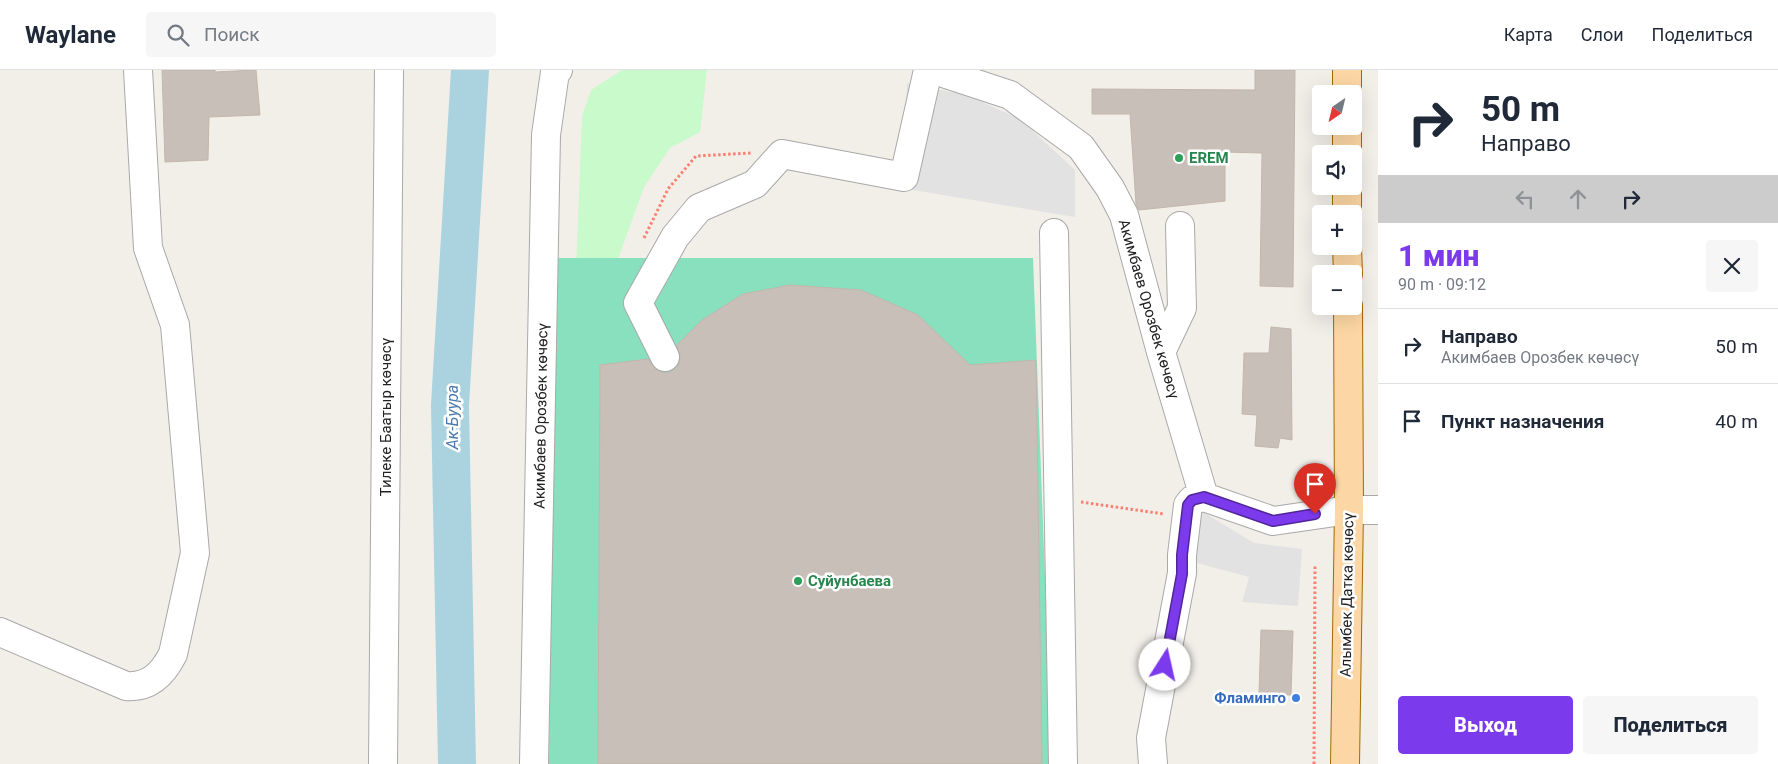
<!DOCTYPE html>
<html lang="ru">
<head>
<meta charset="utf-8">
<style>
  body { margin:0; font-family:Roboto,sans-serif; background:#f6f6f7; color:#1f2937; height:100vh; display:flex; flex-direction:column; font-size:19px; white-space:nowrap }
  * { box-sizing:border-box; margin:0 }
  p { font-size:16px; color:#747a83 }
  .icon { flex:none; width:28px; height:28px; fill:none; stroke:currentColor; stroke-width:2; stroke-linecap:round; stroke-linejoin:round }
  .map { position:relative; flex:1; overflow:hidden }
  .panel { display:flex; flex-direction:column; background:#fff; width:400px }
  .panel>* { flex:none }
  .guide { background:#fff; color:#1f2937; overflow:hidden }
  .needle { width:32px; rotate:215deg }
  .fabs { position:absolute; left:1312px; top:15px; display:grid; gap:10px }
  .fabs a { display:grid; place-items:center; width:50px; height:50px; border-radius:5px; background:#fff; box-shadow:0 5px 20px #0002; font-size:25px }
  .pin { position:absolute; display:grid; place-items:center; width:42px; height:42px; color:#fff; margin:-51px -21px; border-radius:50% 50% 50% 0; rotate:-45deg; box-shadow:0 0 5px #0007 }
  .pin .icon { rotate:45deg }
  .me { position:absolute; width:55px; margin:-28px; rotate:10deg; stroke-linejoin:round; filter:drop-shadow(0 0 4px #0008) }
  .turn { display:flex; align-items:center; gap:18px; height:105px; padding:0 20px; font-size:22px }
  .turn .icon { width:65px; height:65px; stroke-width:2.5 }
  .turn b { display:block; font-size:35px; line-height:42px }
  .lanes { display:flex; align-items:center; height:48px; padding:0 20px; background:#0003; justify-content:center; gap:25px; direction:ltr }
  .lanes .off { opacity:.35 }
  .round { display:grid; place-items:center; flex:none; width:52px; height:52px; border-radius:5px; background:#f6f6f7 }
  .overview { display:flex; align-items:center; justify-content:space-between; height:85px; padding:0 20px }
  h1 { font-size:30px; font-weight:800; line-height:38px; color:#7c3aed }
  .primary-button { display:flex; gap:10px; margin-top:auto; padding:10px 20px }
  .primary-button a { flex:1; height:58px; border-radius:5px; background:#7c3aed; color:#fff; font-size:20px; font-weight:800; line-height:58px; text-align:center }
  .primary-button a+a { background:#f6f6f7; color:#1f2937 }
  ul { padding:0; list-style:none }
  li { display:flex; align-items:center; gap:15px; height:75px; padding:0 20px; border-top:1px solid #e0e1e3 }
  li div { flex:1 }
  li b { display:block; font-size:19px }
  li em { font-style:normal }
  header { display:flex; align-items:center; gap:30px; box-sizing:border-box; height:70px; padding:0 25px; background:#fff; border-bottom:1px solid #e0e1e3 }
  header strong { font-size:24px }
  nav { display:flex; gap:28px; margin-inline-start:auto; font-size:18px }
  .search { width:350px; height:45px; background:#f6f6f7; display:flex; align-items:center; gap:12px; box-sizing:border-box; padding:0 18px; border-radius:5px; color:#747a83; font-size:19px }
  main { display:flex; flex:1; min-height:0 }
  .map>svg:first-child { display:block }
  .park { fill:#c8facc }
  .pitch { fill:#88e0be }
  .parking { fill:#e2e2e2 }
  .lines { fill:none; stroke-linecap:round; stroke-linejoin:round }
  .river { stroke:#aad3df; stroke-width:38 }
  .building { fill:#c7bfb8; stroke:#c4b6ab }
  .minor-casing { stroke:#a9a9a9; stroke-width:30 }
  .major-casing { stroke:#a06b00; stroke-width:30 }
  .path { stroke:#fa8072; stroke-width:3; stroke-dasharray:2.5 2.5; stroke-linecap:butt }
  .minor { stroke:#fff; stroke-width:28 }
  .major { stroke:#fcd6a4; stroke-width:28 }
  .route-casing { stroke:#51269a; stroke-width:12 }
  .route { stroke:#7c3aed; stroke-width:9 }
  .leisure-dot { fill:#2e9e5b; stroke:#fff; stroke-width:2 }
  .shop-dot { fill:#3f7fe0; stroke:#fff; stroke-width:2 }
  .labels { text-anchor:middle; stroke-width:5; stroke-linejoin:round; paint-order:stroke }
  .leisure-label { font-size:15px; font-weight:bold; fill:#27864d; stroke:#fff; text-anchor:start }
  .street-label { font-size:15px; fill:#222; stroke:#fff }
  .shop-label { font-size:15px; font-weight:bold; fill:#366cbe; stroke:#fff; text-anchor:end }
  .water-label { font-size:16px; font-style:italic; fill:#4a7aab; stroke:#fff }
</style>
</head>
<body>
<header>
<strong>Waylane</strong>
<div class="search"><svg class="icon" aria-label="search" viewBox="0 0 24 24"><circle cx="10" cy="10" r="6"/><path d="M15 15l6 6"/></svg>Поиск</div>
<nav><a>Карта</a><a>Слои</a><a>Поделиться</a></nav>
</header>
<main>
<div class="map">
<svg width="1378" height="694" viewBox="0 0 1378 694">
  <rect width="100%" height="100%" fill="#f2efe9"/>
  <path class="park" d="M622,0H707L700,62L670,78L644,117L613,203L576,204L582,46L591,20Z"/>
  <path class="pitch" d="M554,188H1033L1052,694H549Z"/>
  <path class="parking" d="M907,13L966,25L1020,49L1075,100V147L901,118Z
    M1193,436L1254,473L1302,479L1298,536L1242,532L1249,507L1186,490Z"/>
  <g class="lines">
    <path class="river" d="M457,694L450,335L470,0"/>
  </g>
  <path class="building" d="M162,0H215V2L256,0L260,45L209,47L208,90L165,92Z
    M1255,0H1295L1293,217L1260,216L1262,83L1225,82V131L1139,140L1136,134L1130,44H1092V19L1255,20Z
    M790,215L861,220L918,245L970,295L1036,290L1042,694H598L600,295L648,289L657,300L665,303L672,301L678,296L680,288L677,275L702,250L743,224Z
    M1271,257L1291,259L1292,370L1280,368L1278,378L1255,376L1257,345L1242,344L1244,283H1269Z
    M1261,560L1293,561L1291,625L1259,624Z"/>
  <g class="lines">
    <g class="minor-casing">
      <path id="minor" d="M934,0L1010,25L1081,77L1110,118L1124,145L1161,282L1204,427L1273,451L1349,440H1378
        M1054,163L1063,694
        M1161,282L1182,238L1180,156
        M665,287L638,233L675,167L699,138L755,114L782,84L904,107L928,0
        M0,562L126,616C149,618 163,604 173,584L195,483L175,255L148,178L138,0
        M383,694L389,0
        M534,694L546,65L555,2L558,0
        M1153,694L1151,668L1182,503V485L1188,435L1192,430L1204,427"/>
    </g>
    <g class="major-casing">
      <path id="major" d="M1347,0V24
        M1347,56V84
        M1347,116V144
        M1347,176L1348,204
        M1345,694L1349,440L1348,236"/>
    </g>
    <path class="path" d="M644,168L668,119L696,86L751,83
      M1081,432L1164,444
      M1314,694L1315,495"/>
    <use href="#minor" class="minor"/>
    <use href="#major" class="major"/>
  </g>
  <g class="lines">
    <g class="route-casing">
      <path id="route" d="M1165,595L1182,504V485L1188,435L1192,430L1204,427L1273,451L1315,444"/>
    </g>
    <use href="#route" class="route"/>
  </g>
  <g class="leisure-dot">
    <circle cx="1179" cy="88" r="5"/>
    <circle cx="798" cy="511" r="5"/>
  </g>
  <circle class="shop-dot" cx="1296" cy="628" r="5"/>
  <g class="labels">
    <g class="leisure-label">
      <text x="1189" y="93">EREM</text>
      <text x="808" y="516">Суйунбаева</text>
    </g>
    <g class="street-label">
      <text transform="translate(1149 239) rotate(74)" y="5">Акимбаев Орозбек көчөсү</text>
      <text transform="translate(541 346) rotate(-89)" y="5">Акимбаев Орозбек көчөсү</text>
      <text transform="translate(386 347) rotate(-90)" y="5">Тилеке Баатыр көчөсү</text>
      <text transform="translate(1347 525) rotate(-89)" y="5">Алымбек Датка көчөсү</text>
    </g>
    <g class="shop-label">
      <text x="1286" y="633">Фламинго</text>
    </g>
    <g class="water-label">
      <text transform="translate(452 347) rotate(-90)" y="6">Ак-Буура</text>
    </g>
  </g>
</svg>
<div class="fabs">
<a><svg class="needle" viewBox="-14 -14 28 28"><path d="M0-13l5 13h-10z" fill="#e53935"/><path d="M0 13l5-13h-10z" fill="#747a83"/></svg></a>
<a><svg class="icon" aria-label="sound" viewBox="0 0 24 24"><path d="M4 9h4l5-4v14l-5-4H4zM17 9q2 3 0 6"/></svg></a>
<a>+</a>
<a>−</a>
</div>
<div class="pin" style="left:1315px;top:444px;background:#d93025"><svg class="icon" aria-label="arrive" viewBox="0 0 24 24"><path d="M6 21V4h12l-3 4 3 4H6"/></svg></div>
<svg class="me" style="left:1165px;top:595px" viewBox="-20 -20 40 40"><circle r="19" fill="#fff"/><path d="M0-13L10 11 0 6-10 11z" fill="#7c3aed"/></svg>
</div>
<section class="panel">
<div class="guide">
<div class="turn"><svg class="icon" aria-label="right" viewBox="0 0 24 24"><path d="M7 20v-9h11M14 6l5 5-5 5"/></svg><div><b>50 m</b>Направо</div></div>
<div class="lanes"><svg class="icon off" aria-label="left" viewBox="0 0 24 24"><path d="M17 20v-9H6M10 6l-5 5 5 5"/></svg><svg class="icon off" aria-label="ahead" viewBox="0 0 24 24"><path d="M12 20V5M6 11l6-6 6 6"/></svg><svg class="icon" aria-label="right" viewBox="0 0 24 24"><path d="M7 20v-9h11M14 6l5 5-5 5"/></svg></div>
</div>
<div class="overview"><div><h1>1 мин</h1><p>90 m · 09:12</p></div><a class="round"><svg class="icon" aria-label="close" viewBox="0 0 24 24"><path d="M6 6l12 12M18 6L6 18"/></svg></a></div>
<ul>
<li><svg class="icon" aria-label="right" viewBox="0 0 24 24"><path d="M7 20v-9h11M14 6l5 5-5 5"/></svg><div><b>Направо</b><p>Акимбаев Орозбек көчөсү</p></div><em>50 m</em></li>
<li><svg class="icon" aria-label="arrive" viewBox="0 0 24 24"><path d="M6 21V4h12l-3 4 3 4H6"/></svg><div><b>Пункт назначения</b></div><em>40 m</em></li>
</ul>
<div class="primary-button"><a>Выход</a><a>Поделиться</a></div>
</section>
</main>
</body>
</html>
